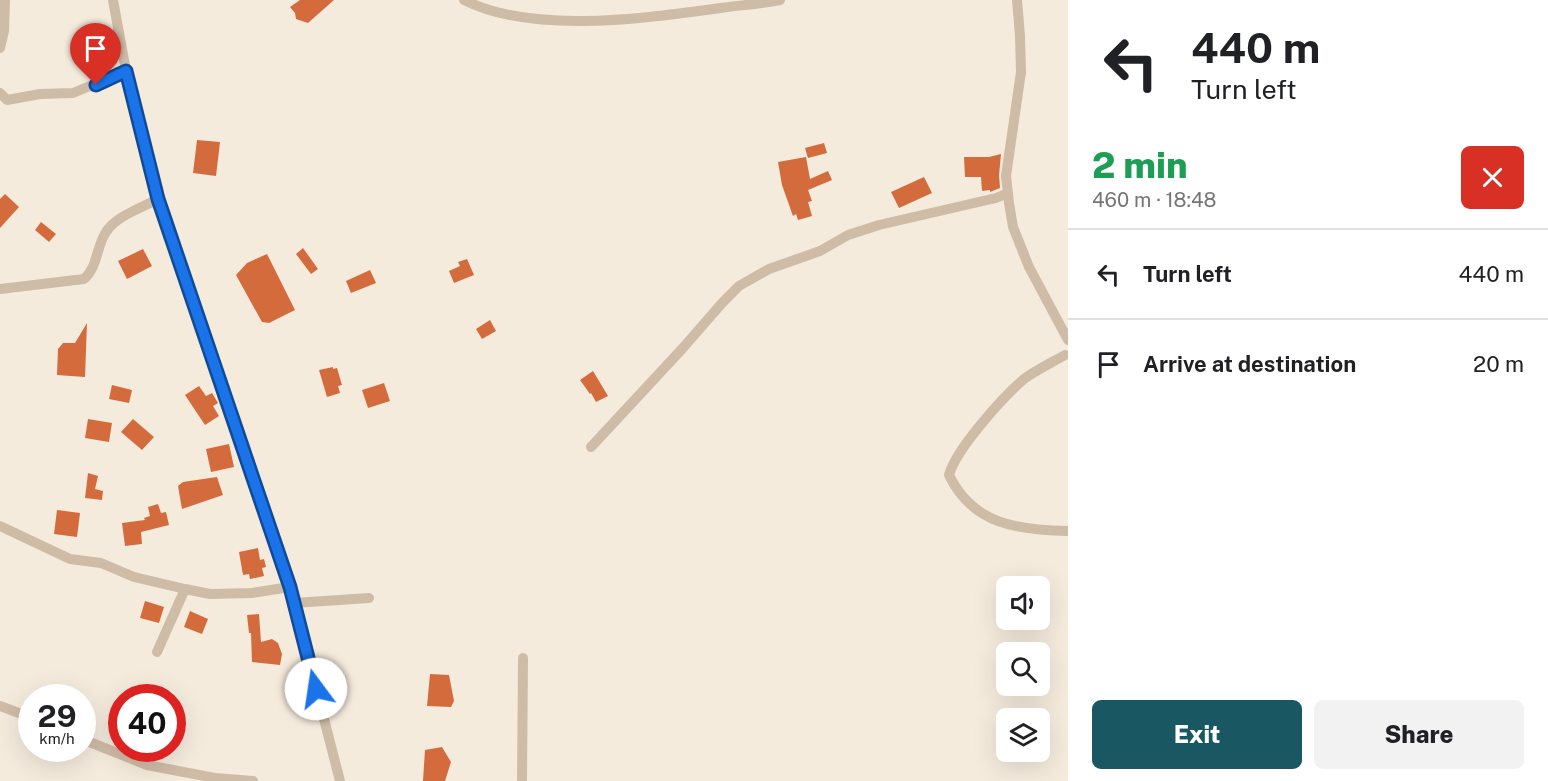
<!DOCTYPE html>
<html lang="en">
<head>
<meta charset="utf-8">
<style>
  body { margin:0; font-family:"Public Sans",sans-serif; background:#f2f2f2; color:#202124; height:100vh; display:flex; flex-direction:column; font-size:22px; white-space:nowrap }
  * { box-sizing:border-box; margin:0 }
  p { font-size:20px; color:#757577 }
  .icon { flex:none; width:33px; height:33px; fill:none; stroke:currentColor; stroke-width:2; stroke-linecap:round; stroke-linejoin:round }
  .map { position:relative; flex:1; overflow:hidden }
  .drawer { display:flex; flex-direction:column; background:#fff; width:480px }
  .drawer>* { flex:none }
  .guide { background:#fff; color:#202124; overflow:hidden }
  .controls { position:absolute; left:996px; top:576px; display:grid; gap:12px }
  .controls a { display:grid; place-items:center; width:54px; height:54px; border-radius:9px; background:#fff; box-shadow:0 6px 24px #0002; font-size:30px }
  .speed { position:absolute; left:18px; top:684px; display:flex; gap:12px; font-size:30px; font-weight:700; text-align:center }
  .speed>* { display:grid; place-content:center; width:78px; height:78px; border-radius:50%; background:#fff; box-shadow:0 6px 24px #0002; line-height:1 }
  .speed small { font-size:15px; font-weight:400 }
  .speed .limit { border:9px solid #d22; background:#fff; color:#111 }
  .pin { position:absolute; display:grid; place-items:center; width:51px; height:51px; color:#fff; margin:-62px -26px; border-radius:50% 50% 50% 0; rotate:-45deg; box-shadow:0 0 6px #0007 }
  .pin .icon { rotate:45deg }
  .me { position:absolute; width:66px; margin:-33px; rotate:346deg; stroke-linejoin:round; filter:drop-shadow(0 0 4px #0008) }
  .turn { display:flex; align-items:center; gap:21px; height:126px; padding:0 24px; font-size:27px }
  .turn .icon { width:78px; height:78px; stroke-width:2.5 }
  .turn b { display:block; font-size:42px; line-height:51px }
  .round { display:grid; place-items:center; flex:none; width:63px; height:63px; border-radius:9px; background:#f2f2f2 }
  .headline { display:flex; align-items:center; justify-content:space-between; height:102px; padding:0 24px }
  h1 { font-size:36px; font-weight:800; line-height:45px; color:#1e9e55 }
  .button { display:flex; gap:12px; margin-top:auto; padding:12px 24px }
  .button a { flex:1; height:69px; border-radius:9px; background:#195862; color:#fff; font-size:24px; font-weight:800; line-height:69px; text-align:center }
  .button a+a { background:#f2f2f2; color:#202124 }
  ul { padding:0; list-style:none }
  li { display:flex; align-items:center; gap:18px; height:90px; padding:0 24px; border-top:2px solid #e0e0e0 }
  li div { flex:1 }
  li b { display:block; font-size:22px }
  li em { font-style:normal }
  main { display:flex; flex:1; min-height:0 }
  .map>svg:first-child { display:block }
  .building { fill:#d36b3d }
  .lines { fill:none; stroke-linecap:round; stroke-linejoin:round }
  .minor { stroke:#cfbca7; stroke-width:10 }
  .route-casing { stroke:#114b97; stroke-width:15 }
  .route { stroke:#1a73e8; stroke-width:10 }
</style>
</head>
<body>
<main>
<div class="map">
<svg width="1068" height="781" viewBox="0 0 1068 781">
  <rect width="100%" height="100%" fill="#f5ebdd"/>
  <path class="building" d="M300,0H334L308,23L296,19L295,13L290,7Z
    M197,140L220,142L216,176L193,173Z
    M824,143L827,153L808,158L805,148Z
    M1001,154L999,175L1000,188L990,192V190L982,191L981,177H965L964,157H989Z
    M806,157L810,179L828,171L832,180L808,190L812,201L808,202L812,216L798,220L796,214L793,216L782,185L778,162Z
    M924,177L932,193L899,208L891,192Z
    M5,194L19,207L0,228V199Z
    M41,222L56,234L49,242L35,230Z
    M303,248L318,269L311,274L296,254Z
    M143,249L152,266L127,279L118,261Z
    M267,254L295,310L269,323L262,322L236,275L247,263Z
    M467,259L474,275L454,283L449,271L460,266L458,262Z
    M370,270L376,283L351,293L346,281Z
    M490,320L496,331L482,339L476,329Z
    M87,323L85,377L57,375L58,349L63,343H75Z
    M333,367V369L337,368L342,385L338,386L340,393L327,397L319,370Z
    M593,371L608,396L596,402L591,393L590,394L580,380Z
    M384,383L390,401L368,408L362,390Z
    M112,385L132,390L129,403L109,399Z
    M199,386L206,396L212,393L218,403L213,406L219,416L205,425L185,395Z
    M88,419L112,423L109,442L85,438Z
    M133,419L154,437L142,450L121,432Z
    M229,444L234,467L211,472L206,449Z
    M88,473L98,476L95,489L103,491L102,500L85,498Z
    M217,477L223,495L182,509L178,486L183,482Z
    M158,504L161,513L166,512L169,525L141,532L142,544L125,546L122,523L145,520L144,518L150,516L148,507Z
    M57,510L80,513L77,537L54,534Z
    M258,548L260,560L264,559L266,567L262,568L264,576L250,579L249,574L243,575L239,552Z
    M145,601L164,607L159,623L140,618Z
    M190,611L208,619L202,634L184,627Z
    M259,614L261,642L272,639L278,643L282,654L280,665L252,662L251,633H249L247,615Z
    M430,674L449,675L454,701L451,707L427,706Z
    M442,747L451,762L445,781H423L425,750Z"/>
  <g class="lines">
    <path class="minor" d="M113,0L126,71L158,199L290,587L340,781
      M464,0C534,35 645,18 721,8C741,5 761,4 780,0
      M1017,0L1020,36L1021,72L1006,176L1009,203L1013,227L1029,267L1068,340
      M0,48L4,31L5,0
      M0,93L7,100L40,94L73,93L126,71
      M0,289L84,279C98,267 96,247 106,232C116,216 141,208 158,199
      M1065,355C1051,363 1036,370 1024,379C1003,397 956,449 949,475C973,525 1018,530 1068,531
      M591,447L682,349L723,302L739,286L769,269L820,251L848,235L879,225L996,198L1008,193
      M0,526L70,559L101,563L134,577L185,589L210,594L252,593L290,587
      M294,603L369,598
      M157,652L185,589
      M0,706L32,718
      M82,739L147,765L215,778L253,781
      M522,781L523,658"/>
  </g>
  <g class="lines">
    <g class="route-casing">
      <path id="route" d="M96,85L126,71L158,199L290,587L316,689"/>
    </g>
    <use href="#route" class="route"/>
  </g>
</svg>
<div class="controls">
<a><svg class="icon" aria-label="sound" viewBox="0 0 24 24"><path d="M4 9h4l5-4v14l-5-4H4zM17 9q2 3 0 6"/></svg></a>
<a><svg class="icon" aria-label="search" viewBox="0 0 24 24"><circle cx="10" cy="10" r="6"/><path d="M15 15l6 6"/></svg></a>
<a><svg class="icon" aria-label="layers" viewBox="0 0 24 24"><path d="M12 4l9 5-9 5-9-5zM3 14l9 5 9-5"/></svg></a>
</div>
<div class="speed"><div>29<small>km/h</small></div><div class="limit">40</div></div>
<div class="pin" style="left:96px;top:85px;background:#d93025"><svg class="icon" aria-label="arrive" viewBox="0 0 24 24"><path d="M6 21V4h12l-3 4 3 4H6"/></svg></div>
<svg class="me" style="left:316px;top:689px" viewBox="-20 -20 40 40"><circle r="19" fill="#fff"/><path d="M0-13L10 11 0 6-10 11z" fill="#1a73e8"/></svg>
</div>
<section class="drawer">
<div class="guide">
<div class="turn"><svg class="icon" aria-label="left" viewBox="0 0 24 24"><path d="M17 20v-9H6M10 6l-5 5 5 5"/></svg><div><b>440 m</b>Turn left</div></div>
</div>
<div class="headline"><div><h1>2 min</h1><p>460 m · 18:48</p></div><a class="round" style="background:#d93025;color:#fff"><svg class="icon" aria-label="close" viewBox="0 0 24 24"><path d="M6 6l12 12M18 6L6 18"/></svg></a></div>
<ul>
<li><svg class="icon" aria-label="left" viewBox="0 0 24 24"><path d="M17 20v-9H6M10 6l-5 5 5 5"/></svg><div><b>Turn left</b></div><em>440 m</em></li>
<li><svg class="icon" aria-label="arrive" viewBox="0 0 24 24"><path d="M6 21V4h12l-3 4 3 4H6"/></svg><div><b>Arrive at destination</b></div><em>20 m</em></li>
</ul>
<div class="button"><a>Exit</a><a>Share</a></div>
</section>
</main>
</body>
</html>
